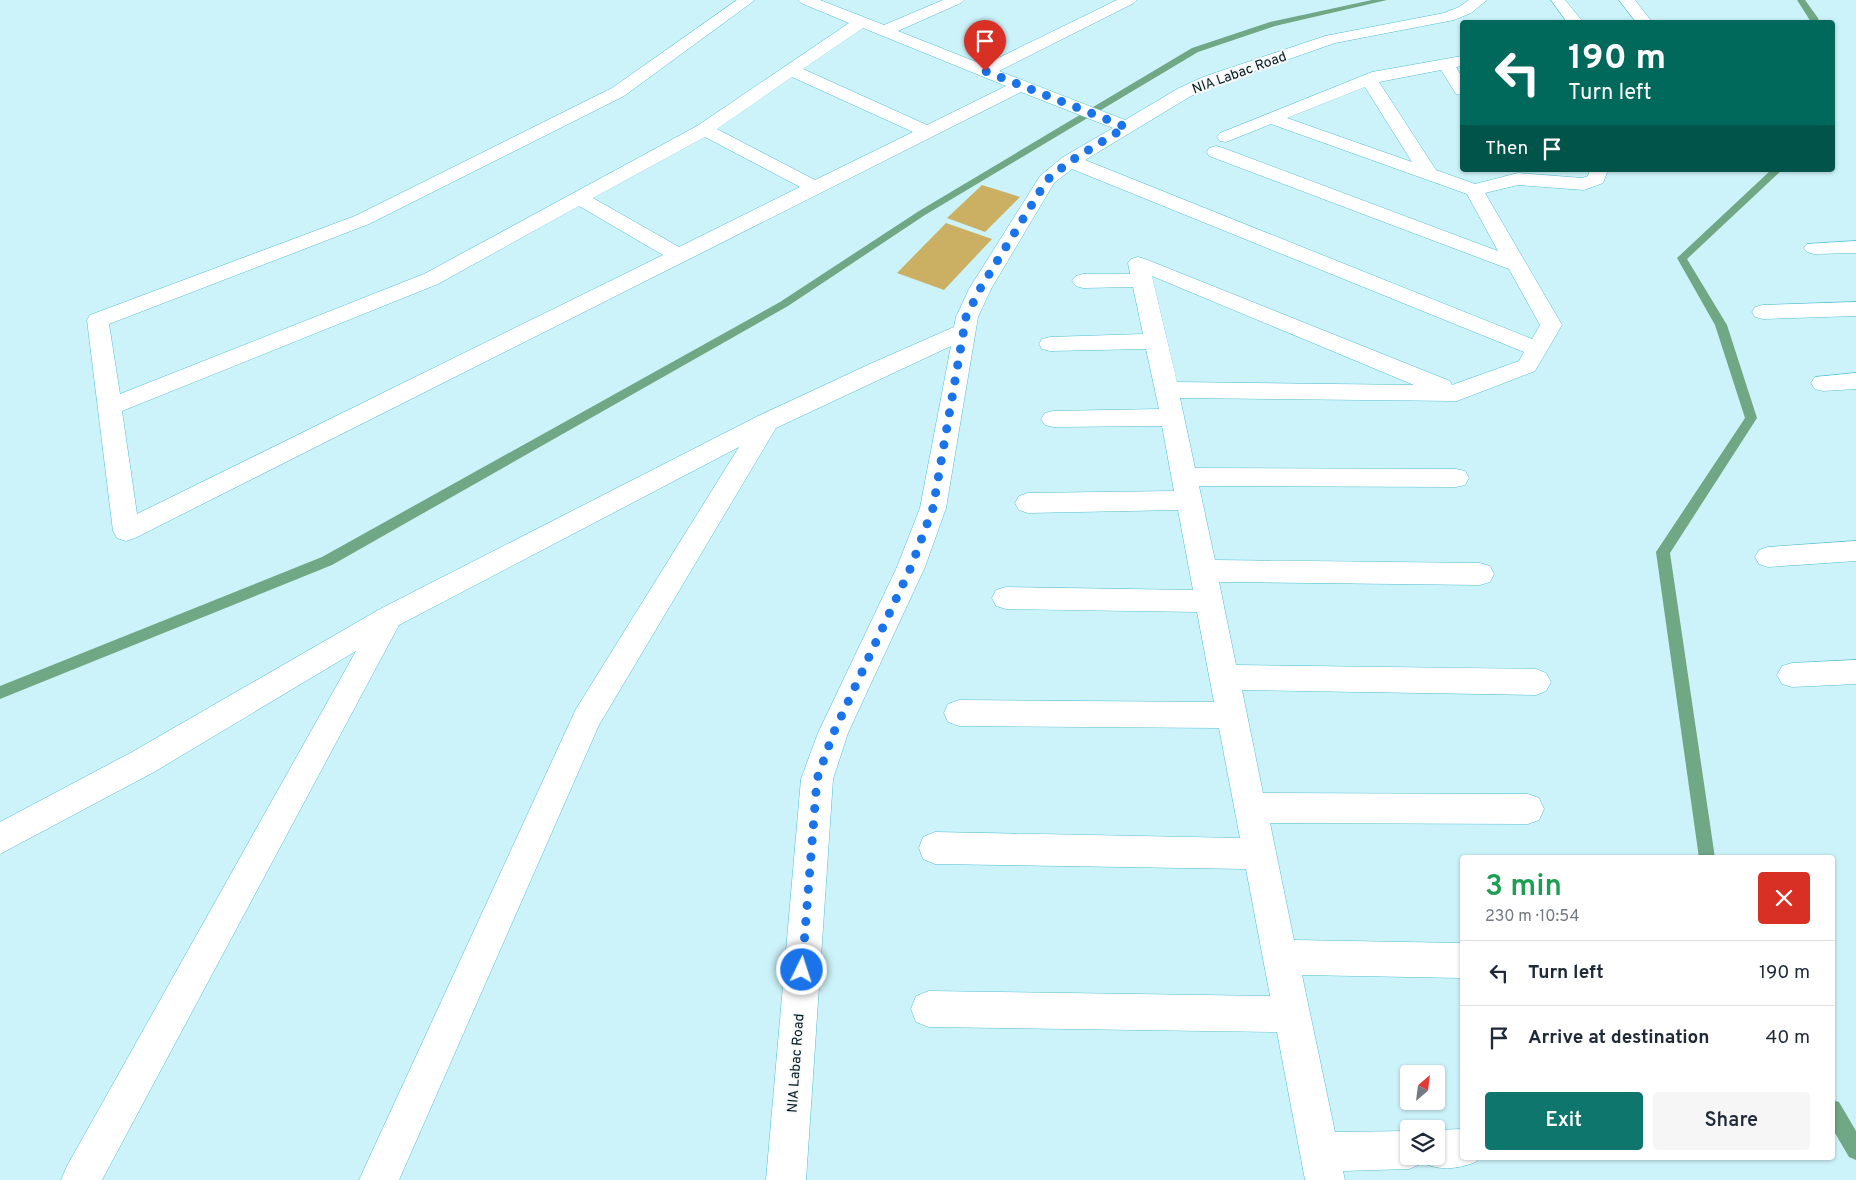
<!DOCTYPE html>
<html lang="en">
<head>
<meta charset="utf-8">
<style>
  body { margin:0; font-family:Overpass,sans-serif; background:#f6f6f7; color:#1f2937; height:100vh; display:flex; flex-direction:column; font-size:19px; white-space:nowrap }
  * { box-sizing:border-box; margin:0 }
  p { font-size:16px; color:#747a83 }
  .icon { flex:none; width:28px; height:28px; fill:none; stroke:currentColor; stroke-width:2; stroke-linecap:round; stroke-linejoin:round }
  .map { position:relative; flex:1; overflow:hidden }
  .side { position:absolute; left:1460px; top:855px; width:375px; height:305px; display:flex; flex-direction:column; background:#fff; border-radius:5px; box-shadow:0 1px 4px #0004 }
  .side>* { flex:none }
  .guide { position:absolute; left:1460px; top:20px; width:375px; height:152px; border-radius:5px; box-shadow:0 1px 4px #0004; background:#00695c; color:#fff; overflow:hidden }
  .needle { width:32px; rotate:28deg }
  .fabs { position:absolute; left:1400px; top:1065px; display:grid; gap:10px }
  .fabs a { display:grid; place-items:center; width:45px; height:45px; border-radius:5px; background:#fff; box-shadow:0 1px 4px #0004; font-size:25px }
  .pin { position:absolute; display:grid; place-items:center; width:42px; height:42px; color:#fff; margin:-51px -21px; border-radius:50% 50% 50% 0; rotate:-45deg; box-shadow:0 0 5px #0007 }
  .pin .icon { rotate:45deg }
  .me { position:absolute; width:55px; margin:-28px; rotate:4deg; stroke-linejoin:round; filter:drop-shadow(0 0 4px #0008) }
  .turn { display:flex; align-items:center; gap:18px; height:105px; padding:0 25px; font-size:22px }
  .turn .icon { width:65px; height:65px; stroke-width:2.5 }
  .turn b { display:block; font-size:35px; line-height:42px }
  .then { display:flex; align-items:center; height:48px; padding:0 25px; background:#0003; gap:10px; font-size:19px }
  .round { display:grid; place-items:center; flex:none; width:52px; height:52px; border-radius:5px; background:#f6f6f7 }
  .head { display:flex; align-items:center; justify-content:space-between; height:85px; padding:0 25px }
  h1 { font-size:30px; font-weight:600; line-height:38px; color:#1e9e55 }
  .action { display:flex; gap:10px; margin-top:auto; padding:10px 25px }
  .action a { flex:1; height:58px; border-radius:5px; background:#0f766e; color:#fff; font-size:20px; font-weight:600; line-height:58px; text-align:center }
  .action a+a { background:#f6f6f7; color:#1f2937 }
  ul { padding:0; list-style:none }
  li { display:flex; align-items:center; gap:15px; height:65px; padding:0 25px; border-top:1px solid #e0e1e3 }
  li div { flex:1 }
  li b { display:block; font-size:19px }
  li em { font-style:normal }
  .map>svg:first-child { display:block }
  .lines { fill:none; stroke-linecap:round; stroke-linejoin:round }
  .stream { fill:#70a784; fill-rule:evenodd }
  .building { fill:#cbb063 }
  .minor-casing { stroke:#52bfd1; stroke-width:1 }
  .minor { fill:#fff; fill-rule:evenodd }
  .route { stroke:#1a73e8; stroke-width:9; stroke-dasharray:0 16.2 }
  .labels { text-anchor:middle; stroke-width:4; stroke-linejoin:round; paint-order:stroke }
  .street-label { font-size:14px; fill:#001d23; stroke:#f8f8f8 }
</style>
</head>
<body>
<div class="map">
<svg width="1856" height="1180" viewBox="0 0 1856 1180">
  <rect width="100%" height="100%" fill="#cdf3fa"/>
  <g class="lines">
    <path class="stream" d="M1372,0H1387L1275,26L1198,52L925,215L788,306L332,565L0,699V686L322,557L780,302L919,211L1192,48L1270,22Z
      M1797,0H1805L1818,18L1819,22H1811Z
      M1771,170H1782L1687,259L1727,325L1757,418L1670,553L1715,858H1699L1656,552L1745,418L1715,325L1677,258Z
      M1832,1100L1839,1102L1856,1131V1160L1849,1157L1832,1128Z"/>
  </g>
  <path class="building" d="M982,185L1020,197L985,232L947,218Z
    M946,223L992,239L944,290L897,273Z"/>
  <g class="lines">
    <g class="minor-casing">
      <path id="minor" d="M737,0H755L624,96L369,224L109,324L120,394L424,274L697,126L849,23L801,3L798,0H820L884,25L943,0H964L961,3L898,31L984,65L1117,0H1137L1134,3L999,71L1125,120L1179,88L1203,77L1325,36L1444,13L1459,7L1469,0H1487L1471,13L1454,20L1335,43L1215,85L1191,96L1085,160L1532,339L1540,325L1509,269L1209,156L1207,152L1209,148L1216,146L1223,148L1498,251L1467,194L1271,124L1226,142L1220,141L1217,137L1220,133L1372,72L1462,56V66L1456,67L1462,77V95L1456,94L1441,70L1379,82L1436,170L1475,184L1518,173L1582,178L1588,176L1590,170H1608L1603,183L1584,190L1518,185L1485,193L1562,325L1535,371L1457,401L1180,398L1195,468L1456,469L1465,471L1469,478L1465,485L1456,487L1199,486L1215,560L1480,563L1490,566L1494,574L1490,582L1480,585L1219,582L1236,665L1536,669L1546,673L1551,682L1546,691L1536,695L1242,690L1263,793L1528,794L1539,798L1544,809L1539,820L1528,824L1270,823L1294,940L1462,943V978L1302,975L1335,1132L1409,1131V1156H1436V1130L1462,1129V1158H1478L1476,1162C1458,1169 1441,1171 1423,1163L1409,1169L1343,1171L1345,1180H1305L1277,1032L929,1027L916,1022L911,1009L916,996L929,991L1270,996L1246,869L935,864L923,859L919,848L923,837L935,832L1240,838L1219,728L959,726L948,722L944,713L948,704L959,700L1214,702L1197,612L1006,609L996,606L992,598L996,590L1006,587L1193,590L1178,510L1028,513L1019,510L1015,503L1019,496L1028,493L1174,491L1162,426L1053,427L1045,425L1041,419L1045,413L1053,411L1159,409L1146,349L1050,351L1042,349L1039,344L1042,339L1050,337L1143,334L1133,287L1083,288L1076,286L1072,281L1076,276L1083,274H1130L1128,263L1131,259L1138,257L1145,259L1450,381L1452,385L1519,361L1524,352L1072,169L1054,183L991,289L978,317L946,508L925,567L848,733L833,779L806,1180H766L801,779L818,733L897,567L920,508L951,346L776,428L599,725L399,1180H359L576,709L739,447L399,625L102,1180H61L67,1166L356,651L154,772L0,854V822L132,752L380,609L758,416L872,363L954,327L956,317L969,289L1040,176L1063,157L1113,128L1021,92L135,538L126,541L117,538L113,531L87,320L90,315L355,216L612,88ZM863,28L878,34L1006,86L927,125L803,69ZM792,77L913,132L815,180L717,129ZM1365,87L1412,162L1287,118ZM705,137L800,187L679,247L593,198ZM579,206L663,255L137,514L122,411L438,284ZM1152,276L1414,385L1177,382Z
        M1551,0H1565L1583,22H1567Z
        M1619,0H1635L1652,22H1636Z
        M1856,241V253L1814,254L1807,252L1804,248L1807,244Z
        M1856,302V316L1763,319L1755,317L1752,312L1755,307L1763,305Z
        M1856,373V389L1823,391L1815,389L1811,383L1815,377Z
        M1856,541V561L1768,567L1759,564L1755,557L1759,550L1768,547Z
        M1856,660V684L1792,687L1782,684L1777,675L1782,666L1792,663Z"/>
    </g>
    <use href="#minor" class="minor"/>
  </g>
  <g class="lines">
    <path class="route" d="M802,970L817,779L833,734L911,567L933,508L966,317L980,289L1047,180L1069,162L1126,127L985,71"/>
  </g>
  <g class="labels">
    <g class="street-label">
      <text transform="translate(1239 72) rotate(-20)" y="5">NIA Labac Road</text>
      <text transform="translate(795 1063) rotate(-86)" y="5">NIA Labac Road</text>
    </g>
  </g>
</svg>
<div class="fabs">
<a><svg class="needle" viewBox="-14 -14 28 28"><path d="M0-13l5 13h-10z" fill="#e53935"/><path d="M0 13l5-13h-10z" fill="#747a83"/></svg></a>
<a><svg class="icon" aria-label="layers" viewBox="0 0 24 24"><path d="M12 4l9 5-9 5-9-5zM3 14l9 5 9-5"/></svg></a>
</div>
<div class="pin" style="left:985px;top:71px;background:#d93025"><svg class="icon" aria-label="arrive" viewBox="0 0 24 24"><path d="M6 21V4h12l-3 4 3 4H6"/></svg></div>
<svg class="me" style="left:802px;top:970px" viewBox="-20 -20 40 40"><circle r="17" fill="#1a73e8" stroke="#fff" stroke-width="3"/><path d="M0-11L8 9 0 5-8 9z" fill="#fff"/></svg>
<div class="guide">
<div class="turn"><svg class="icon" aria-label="left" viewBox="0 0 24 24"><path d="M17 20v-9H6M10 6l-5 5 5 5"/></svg><div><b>190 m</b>Turn left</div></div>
<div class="then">Then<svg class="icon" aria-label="arrive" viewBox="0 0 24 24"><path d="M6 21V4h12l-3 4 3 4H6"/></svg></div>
</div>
<section class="side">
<div class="head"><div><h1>3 min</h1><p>230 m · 10:54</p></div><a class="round" style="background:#d93025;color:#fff"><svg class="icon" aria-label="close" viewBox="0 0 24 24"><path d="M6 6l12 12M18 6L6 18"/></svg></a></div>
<ul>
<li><svg class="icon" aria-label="left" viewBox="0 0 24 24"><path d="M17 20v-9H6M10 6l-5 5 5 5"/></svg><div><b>Turn left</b></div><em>190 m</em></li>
<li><svg class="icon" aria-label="arrive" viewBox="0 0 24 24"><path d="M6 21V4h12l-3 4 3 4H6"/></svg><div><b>Arrive at destination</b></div><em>40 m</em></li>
</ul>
<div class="action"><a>Exit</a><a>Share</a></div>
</section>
</div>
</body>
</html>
